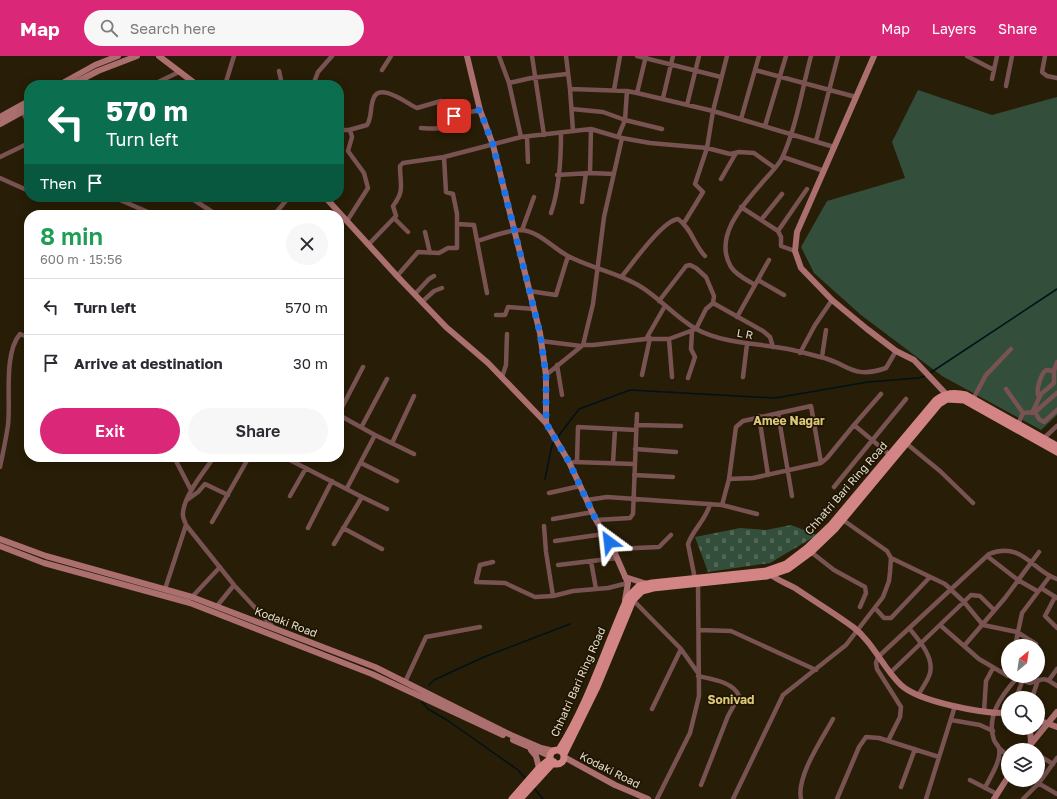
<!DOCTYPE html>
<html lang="en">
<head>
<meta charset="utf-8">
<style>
  body { margin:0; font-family:"Golos Text",sans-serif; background:#f7f7f7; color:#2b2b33; height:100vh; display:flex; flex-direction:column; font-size:15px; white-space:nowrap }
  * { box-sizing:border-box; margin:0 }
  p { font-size:13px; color:#7c7c81 }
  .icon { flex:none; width:22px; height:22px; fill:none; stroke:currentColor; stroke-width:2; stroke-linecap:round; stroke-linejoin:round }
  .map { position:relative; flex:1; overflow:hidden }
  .drawer { position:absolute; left:24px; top:154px; width:320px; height:252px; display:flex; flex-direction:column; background:#fff; border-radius:16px; box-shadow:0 2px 10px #0003 }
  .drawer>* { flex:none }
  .banner { position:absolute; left:24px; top:24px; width:320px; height:122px; border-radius:16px; box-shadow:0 2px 10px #0003; background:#0b6e4f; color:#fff; overflow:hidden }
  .needle { width:26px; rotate:29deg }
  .buttons { position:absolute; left:1001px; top:583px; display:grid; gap:8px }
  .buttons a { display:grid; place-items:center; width:44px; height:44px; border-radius:50%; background:#fff; box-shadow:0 2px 10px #0003; font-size:20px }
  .pin { position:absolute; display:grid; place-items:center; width:34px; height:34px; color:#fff; margin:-17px; border-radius:8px; box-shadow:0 2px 6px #0006 }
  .me { position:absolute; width:44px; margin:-22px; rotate:330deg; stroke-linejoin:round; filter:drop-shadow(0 0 3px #0008) }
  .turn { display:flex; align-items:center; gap:14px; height:84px; padding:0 16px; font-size:18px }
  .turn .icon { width:52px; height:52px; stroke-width:2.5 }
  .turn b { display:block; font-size:28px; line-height:34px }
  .then { display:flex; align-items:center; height:38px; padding:0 16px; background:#0003; gap:8px; font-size:15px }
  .round { display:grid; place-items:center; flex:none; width:42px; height:42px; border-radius:21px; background:#f7f7f7 }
  .headline { display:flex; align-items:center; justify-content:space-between; height:68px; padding:0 16px }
  h1 { font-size:24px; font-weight:600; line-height:30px; color:#1e9e55 }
  .cta { display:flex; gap:8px; margin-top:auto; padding:8px 16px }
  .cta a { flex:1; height:46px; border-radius:24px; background:#db2777; color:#fff; font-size:16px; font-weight:600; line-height:46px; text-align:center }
  .cta a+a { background:#f7f7f7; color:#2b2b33 }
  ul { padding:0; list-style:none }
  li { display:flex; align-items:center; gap:12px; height:56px; padding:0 16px; border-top:1px solid #e1e1e2 }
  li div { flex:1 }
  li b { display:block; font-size:15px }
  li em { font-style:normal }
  header { display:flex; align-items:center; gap:24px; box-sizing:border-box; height:56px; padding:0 20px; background:#db2777; color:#fff }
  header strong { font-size:19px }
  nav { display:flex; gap:22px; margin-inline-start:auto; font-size:14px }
  .search { width:280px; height:36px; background:#f7f7f7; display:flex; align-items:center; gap:10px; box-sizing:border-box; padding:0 14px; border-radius:22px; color:#7c7c81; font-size:15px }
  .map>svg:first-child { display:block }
  .grass { fill:#334e3b }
  .cemetery { fill:url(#cemetery-stones) }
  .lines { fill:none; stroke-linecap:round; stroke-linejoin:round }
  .stream { stroke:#001218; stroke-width:1.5 }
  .street { stroke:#785351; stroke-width:4.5 }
  .secondary { stroke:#aa6f6e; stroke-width:6 }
  .primary { stroke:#d28584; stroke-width:7 }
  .route { stroke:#1a73e8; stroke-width:7; stroke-dasharray:0 12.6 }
  .labels { text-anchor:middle; stroke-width:3.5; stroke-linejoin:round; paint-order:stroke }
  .street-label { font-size:11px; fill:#e6dfd1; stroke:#1e1400 }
  .neighbourhood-label { font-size:12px; font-weight:bold; fill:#dcc87a; stroke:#1e1400 }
</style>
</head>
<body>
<header>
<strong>Map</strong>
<div class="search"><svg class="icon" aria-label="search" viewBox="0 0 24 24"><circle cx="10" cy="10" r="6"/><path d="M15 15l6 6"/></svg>Search here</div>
<nav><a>Map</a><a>Layers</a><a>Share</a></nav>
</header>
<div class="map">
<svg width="1057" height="743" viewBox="0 0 1057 743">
  <defs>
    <pattern id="cemetery-stones" width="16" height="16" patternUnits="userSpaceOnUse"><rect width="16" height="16" fill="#334e3b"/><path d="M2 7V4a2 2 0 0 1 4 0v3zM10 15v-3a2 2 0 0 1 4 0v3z" fill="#516756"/></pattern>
  </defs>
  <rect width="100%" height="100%" fill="#281d06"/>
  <path class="grass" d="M918,34L992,59L1057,41V359L1041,374L942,320L861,259L814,217L801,191L827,145L905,122L892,86Z"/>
  <path class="cemetery" d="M791,469L817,479L770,507L708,516L695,481L740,472L766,474Z"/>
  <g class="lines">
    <path class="stream" d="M930,317L1057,233
      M557,382L579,353L630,334L775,342L868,326L919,322L925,320
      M545,423L552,389L555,386
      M429,629L434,624L484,601L570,568
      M422,646L428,653L447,664L518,714L526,723
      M534,732L543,743"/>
    <path class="street" d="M499,0L509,27L521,81
      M532,0L544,79
      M566,0L570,33L573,75
      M637,0L721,21
      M967,0L994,14
      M1045,0L1042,16L1047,20L1057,22
      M382,14L391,0
      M755,14L856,41
      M279,15L281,24L279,29
      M992,23L997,0
      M509,27L531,22L567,18
      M152,29L179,16
      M225,29L234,0
      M313,29L318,16L332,0
      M1006,30L1012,0
      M570,33L627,35
      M614,34L620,0
      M637,37L713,55L834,91
      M663,42L673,0
      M687,49L699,0
      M572,53L603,56L625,64L662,73
      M23,56L29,69
      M741,63L759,0
      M765,70L786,0
      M421,72C433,73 445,74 454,66V60
      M339,74H349L367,69C372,61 370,52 373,44C378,24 409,49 417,52L441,45L446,48L451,60L480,54
      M527,81L528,106
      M622,82L650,87L707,92L730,98L739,96L754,97L775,112
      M816,85L838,0
      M0,101L29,87
      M783,101L824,115
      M590,117L591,73
      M557,119L590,117L614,118
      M0,122L29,135
      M721,123L736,97
      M113,141L155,159
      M194,144L217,159
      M582,146L586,117
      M741,151L778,175L781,181V190L795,195
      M551,157C559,134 561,102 561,77
      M274,159L289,141
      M394,162L408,176
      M761,164L782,138
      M347,165L368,132L364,117L348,95L352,81L350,74
      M684,167L703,136L695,128L707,92L713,55L727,0
      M457,168L474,169L487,237
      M522,174L534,141
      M778,175L807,133
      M425,176L430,197
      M477,185C491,181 507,174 521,174C539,175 554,193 568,200C591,212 615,216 638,229C659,241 675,261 696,273C724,288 757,287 788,293C798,295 809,298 820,301C849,307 851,324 886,312L896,295
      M368,189L396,160L393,150C405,134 400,129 400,110L403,107L444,101L521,81L591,73L618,81
      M397,220L418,196L439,197L448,192H457V158L453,138L446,136L444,101
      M622,220C633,207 662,165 678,163C692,173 694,189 705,200
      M758,224L784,239
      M755,229C747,224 736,219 731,211C713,181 743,149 761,128C768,119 779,110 783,100C797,68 802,33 811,0
      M529,235L556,239L568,200
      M415,238L429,223L434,220
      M422,246L434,235L442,232
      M713,247L763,275L770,281L773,291
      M496,259H505L508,251L534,253
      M737,261L769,204
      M646,283L665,250
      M669,283L672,321
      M541,285L581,290
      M583,289H593L646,283H669L696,273L706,253L713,247L714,240L706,221L696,212L690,209L686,210L659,245
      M800,297L815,269L832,244
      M822,301L826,274
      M557,309L562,339
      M546,319L583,289L593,248L604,161L622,82L618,81L625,64L627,35L637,37L646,0
      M642,319L650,282
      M502,321L506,309L507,278
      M743,321L747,288
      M688,322L695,301L691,293L692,275
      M1006,333L1023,357
      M1039,341C1035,335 1041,318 1046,314L1054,315
      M973,343L986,319L1011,293
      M1035,356L1039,363L1044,366L1057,354
      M339,357L363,311
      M778,357L792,440
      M1032,357L1041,338L1054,327V315L1057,306
      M339,359L375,379L347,432
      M759,360L768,419
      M1018,368L1023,357L1035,356L1057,337
      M636,369L681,370
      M854,369L881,338
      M362,370L387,323
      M375,379L414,398
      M1044,382L1057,370
      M392,387L414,340
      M907,388L940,415L973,447
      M635,393L676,396
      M174,401L191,434
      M284,401L362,441L334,488
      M577,405L578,371L636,374
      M574,406L634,408
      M361,407L397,425
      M613,407L615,373
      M0,411C3,397 6,383 8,369C11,345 3,298 20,278L25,280L29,283
      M634,419L673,421
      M729,423L753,422L821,407L827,402L854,369L890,399
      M834,431L906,343
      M549,437L580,430
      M290,440L306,412
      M362,441L387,453
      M187,444L198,436L205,428L228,439
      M587,444L607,441L722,449L757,458
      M722,449L729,423L736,371L743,365L811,350L821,407
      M553,463L593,456
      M596,464L630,462L633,458L637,358
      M212,466L249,401
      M186,469L234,529L273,571
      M544,470L546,496L553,540
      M308,472L332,425
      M343,472L382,493
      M555,485L604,478
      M613,493L659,491L671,479
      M811,496L834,514L865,531L866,537L860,551
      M987,500L1018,524L1037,535
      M891,502L945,528L964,546L983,569L1017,576L1036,588
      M591,505L596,533
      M493,506L480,509L476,526L505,527L535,541L553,540L573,535L608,532L628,527
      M558,509L617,502
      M695,523L688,488C693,473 706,464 710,448
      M1041,532L1057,542
      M165,533L186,469C185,465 182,461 183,457C184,439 204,416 214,401
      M192,541L220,511
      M1055,541L1045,560L1057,572
      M633,544L681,593L698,617
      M217,550L234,529
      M875,552L884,562H891L930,521
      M940,569L979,603L1008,620
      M909,572C919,584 934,601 930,617C928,625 921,633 918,640
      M699,574L731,575L816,614
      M964,590L1005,542L1039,496
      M1015,590L1022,557L1050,520
      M890,617L971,539L980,540L994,554
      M698,620C711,623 734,626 739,640L728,660L701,729
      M1009,620L1030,627C1044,623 1043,620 1057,630
      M1049,624L1057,613
      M405,626L426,581L480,571
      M1016,642L1022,626
      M1032,642L1038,624
      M652,653L681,593
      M984,656L986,625L993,612
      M951,664L980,669L993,675
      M888,685L900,661L901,651L877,613L876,607L878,601L989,498C1023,485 1032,515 1057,523
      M999,692L1008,700
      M1038,699L1053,708
      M970,724L997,738
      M1033,724L1057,738
      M901,731L915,693
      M985,732C990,721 1002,704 999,692C998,689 995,687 994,684C986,661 1001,640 1016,623
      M657,743L690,677L699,640L698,529
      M733,743L783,639L846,589L883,541L889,525L890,516L891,502L887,495L843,464
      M801,743C796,721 822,683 833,663
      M837,743L859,691L866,681L879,682L939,701
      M926,743L955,650
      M1023,743L1039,727L1057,702"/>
    <path class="secondary" d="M159,0L197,29
      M467,0L480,54L493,89L540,277L546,319V367
      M874,0L797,176L795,195L801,212L832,244L867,273L896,295L914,304L946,338
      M59,29L95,9L118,0
      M71,29L98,15L137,0
      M0,61L29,45
      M0,68L29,52
      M325,141L397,220L446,271L488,307L546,367L569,406L596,464L613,493L628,527L625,544
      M0,483L46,500L192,541L375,611L511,679L541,692L554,695
      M0,490L44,507L190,547L372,618L503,679
      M769,517C776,524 786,527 795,532C814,545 834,557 853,571C873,586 883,612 901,629C919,646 984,658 1008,657
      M625,521L647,528
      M1038,664L1057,671
      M1030,672L1031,687
      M513,684L550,700
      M531,694L536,700L539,712
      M1026,694L1057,656
      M564,701L615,729L648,743
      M994,743L1008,721"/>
    <path class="primary" d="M559,694C589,647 605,592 628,541L639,530L652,527L766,515L786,508L807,492L831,469L936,344C946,337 954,336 966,339L1057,390
      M550 701a7 7 0 1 1 14 0a7 7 0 1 1-14 0Z
      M564,698L597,631L633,544L642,535L653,532L767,520L788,513L811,496L835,473L939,348L947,343L964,344L1057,396
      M512,743L539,712L550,703
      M520,743L554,706"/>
  </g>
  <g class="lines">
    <path class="route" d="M454,60L480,54L493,89L540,277L546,319V367L569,406L596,464L609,486"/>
  </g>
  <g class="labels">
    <g class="street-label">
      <text transform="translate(745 278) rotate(10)" y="4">L R</text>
      <text transform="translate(846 432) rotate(-49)" y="4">Chhatri Bari Ring Road</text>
      <text transform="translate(286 566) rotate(21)" y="4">Kodaki Road</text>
      <text transform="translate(578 626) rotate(-66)" y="4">Chhatri Bari Ring Road</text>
      <text transform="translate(610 714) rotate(27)" y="4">Kodaki Road</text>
    </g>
    <g class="neighbourhood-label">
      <text x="789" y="369">Amee Nagar</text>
      <text x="731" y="648">Sonivad</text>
    </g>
  </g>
</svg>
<div class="buttons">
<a><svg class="needle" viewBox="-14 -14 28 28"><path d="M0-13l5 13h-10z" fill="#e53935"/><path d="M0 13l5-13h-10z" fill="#7c7c81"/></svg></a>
<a><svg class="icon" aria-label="search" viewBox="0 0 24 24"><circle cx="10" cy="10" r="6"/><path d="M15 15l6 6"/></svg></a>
<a><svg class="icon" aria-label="layers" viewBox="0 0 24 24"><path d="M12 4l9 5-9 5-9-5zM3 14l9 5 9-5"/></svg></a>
</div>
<div class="pin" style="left:454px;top:60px;background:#d93025"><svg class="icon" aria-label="arrive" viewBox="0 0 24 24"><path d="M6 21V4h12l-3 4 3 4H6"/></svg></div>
<svg class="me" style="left:609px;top:486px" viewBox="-20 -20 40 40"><path d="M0-17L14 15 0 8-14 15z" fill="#1a73e8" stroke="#fff" stroke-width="4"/></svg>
<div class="banner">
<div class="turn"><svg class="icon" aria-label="left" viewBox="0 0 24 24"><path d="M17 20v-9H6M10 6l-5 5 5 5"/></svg><div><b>570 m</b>Turn left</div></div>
<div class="then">Then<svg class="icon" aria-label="arrive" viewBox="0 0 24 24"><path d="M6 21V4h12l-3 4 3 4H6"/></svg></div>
</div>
<section class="drawer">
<div class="headline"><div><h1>8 min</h1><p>600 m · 15:56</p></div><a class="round"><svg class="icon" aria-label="close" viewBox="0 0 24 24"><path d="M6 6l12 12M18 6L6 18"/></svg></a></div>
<ul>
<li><svg class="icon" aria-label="left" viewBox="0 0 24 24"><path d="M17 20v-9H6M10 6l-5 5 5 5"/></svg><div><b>Turn left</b></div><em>570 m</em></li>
<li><svg class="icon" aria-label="arrive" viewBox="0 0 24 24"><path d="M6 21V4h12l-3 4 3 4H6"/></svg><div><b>Arrive at destination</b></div><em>30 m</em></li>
</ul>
<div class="cta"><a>Exit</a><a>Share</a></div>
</section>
</div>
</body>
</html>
